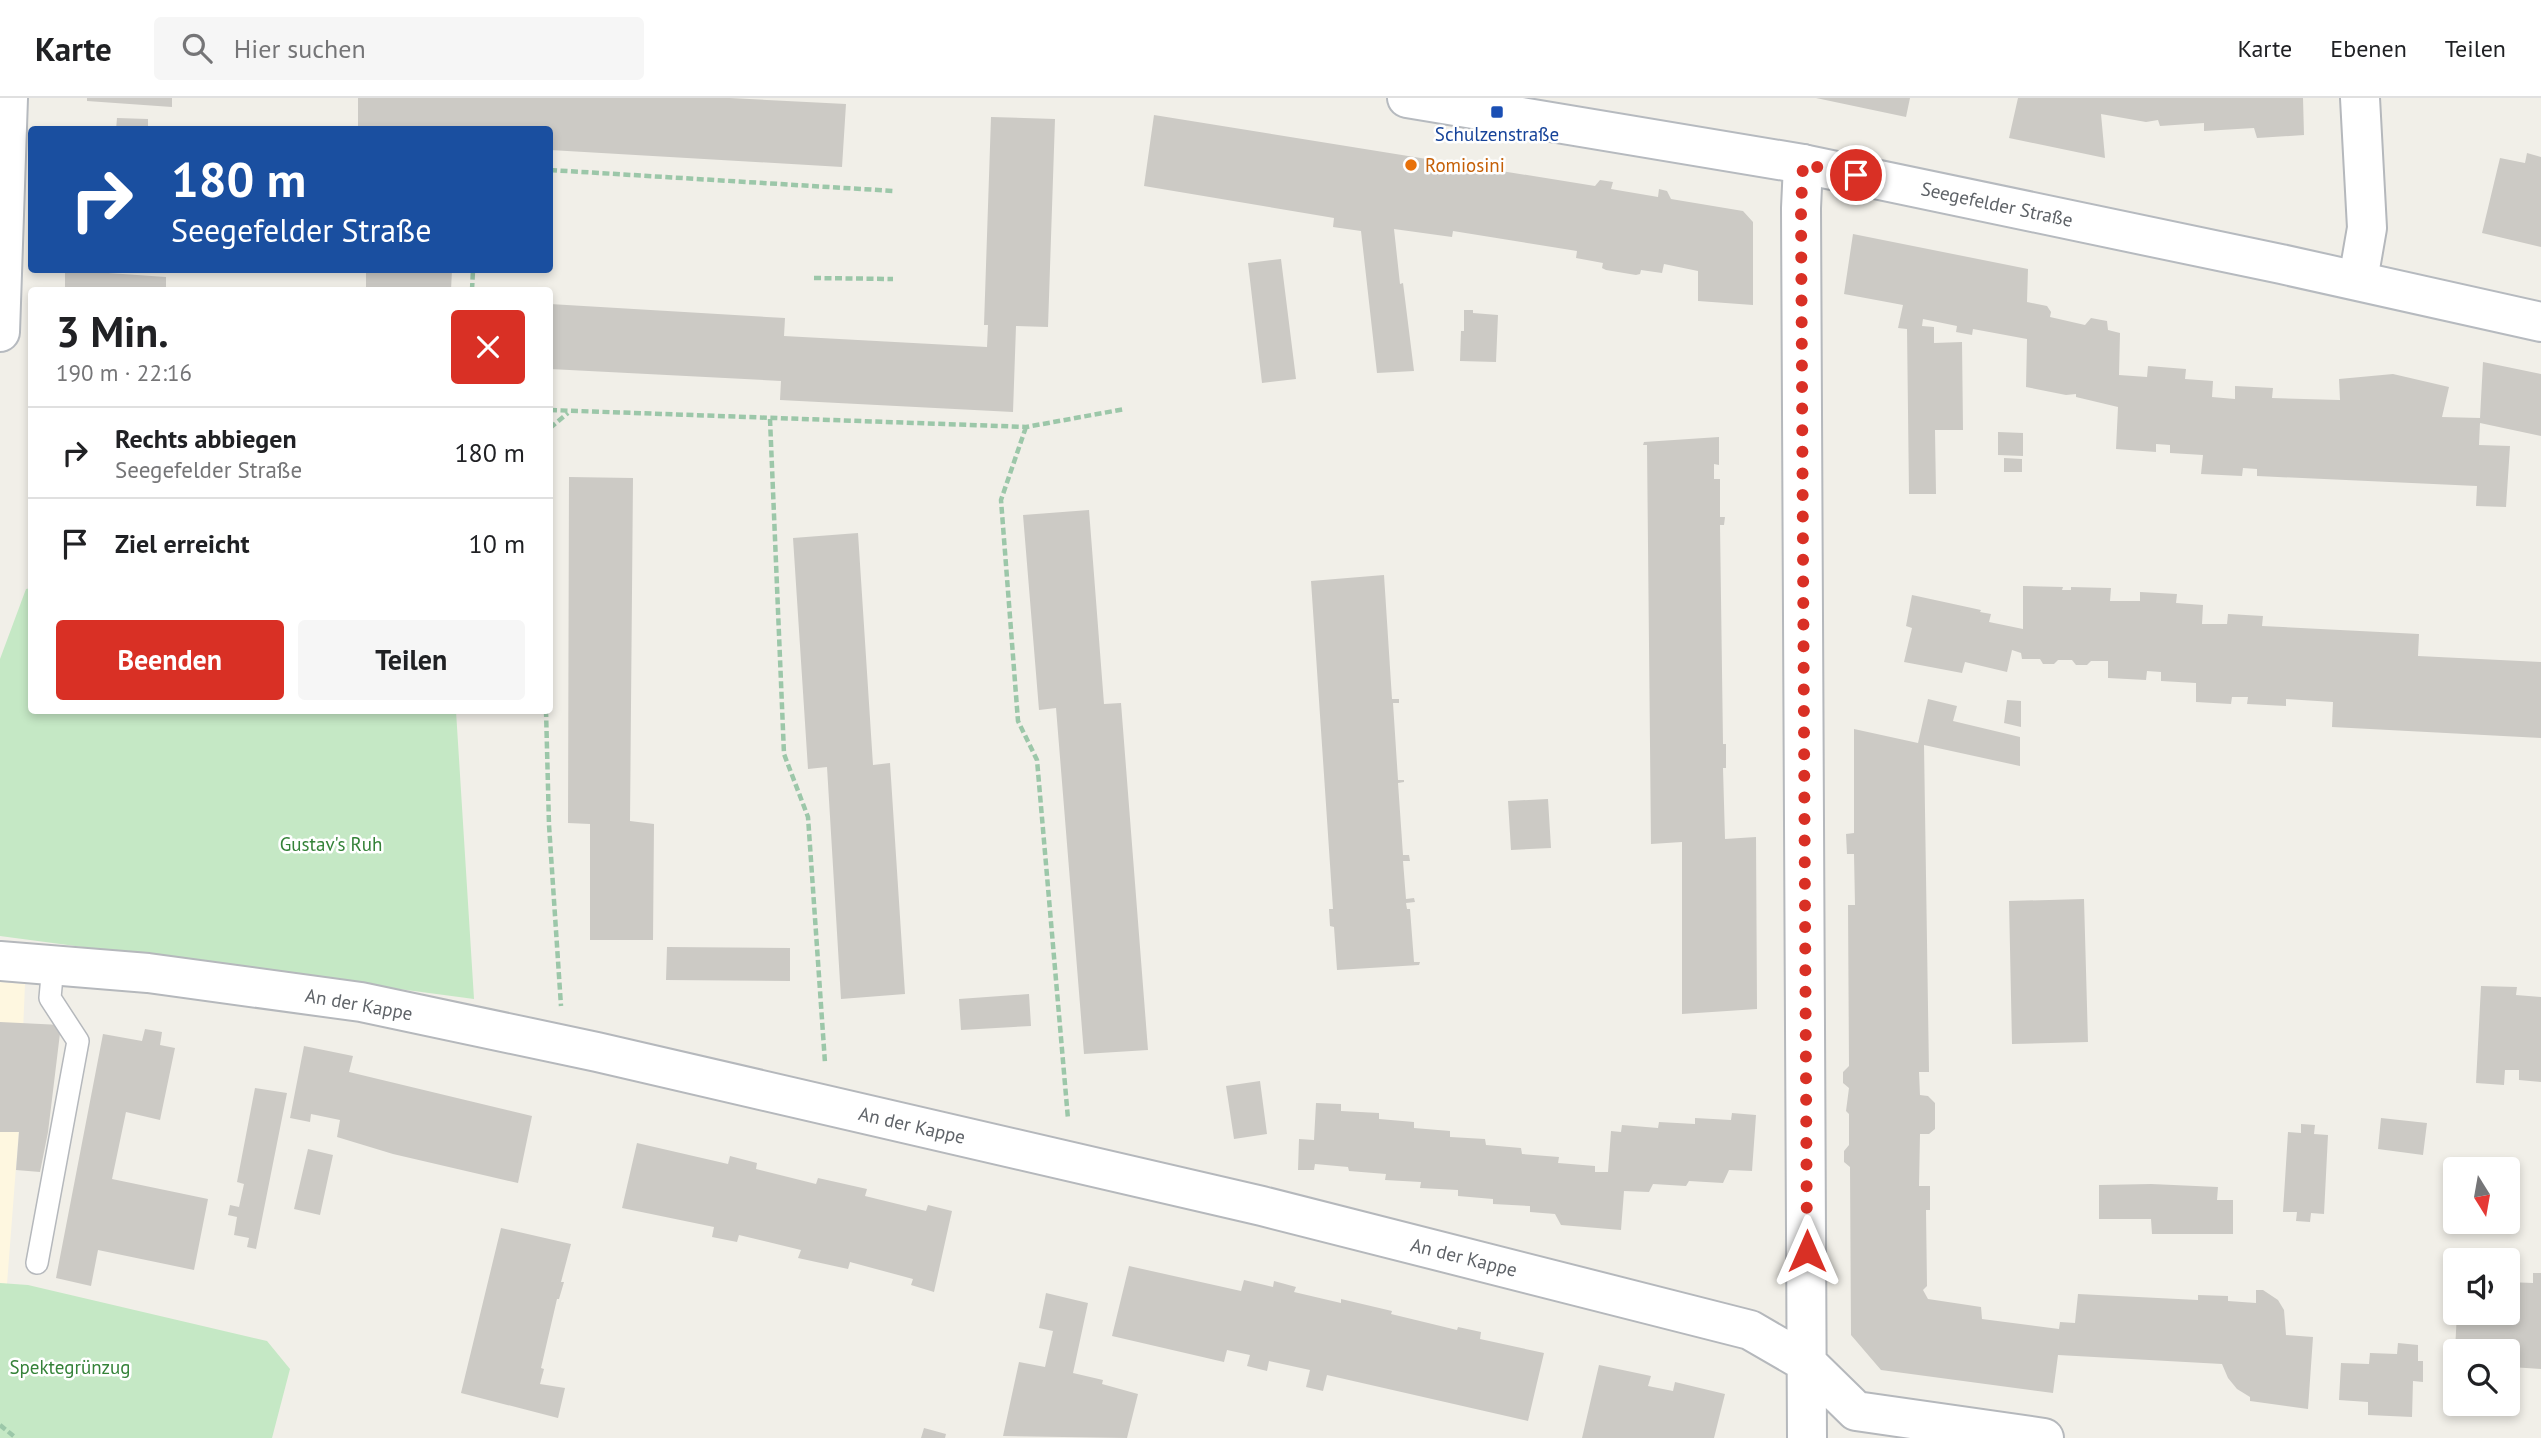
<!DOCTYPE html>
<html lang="de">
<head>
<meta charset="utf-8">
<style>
  body { margin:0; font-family:"PT Sans",sans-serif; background:#f6f6f6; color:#202124; height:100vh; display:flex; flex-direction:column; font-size:26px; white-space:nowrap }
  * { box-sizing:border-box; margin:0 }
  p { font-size:23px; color:#757577 }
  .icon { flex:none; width:38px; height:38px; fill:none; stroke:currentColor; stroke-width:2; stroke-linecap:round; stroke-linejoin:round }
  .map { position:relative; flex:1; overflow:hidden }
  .side { position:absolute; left:28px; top:189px; width:525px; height:427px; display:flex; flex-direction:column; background:#fff; border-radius:7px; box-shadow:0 4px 10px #0003 }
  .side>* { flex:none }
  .guide { position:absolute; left:28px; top:28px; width:525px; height:147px; border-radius:7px; box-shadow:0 4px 10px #0003; background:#1a4fa0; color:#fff; overflow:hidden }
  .needle { width:46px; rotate:169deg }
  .controls { position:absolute; left:2443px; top:1059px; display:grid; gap:14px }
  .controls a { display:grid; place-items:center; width:77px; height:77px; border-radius:7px; background:#fff; box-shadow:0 4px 10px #0003; font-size:35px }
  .pin { position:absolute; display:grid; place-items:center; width:60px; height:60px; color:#fff; margin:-30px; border:4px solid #fff; border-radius:50%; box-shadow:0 2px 7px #0007 }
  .me { position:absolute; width:77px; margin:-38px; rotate:0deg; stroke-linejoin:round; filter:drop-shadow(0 0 5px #0008) }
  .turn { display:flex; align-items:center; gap:24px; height:147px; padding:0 28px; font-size:32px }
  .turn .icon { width:91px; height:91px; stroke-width:2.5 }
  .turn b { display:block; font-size:49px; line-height:60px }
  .round { display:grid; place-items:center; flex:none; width:74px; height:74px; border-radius:7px; background:#f6f6f6 }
  .overview { display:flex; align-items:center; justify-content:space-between; height:119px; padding:0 28px }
  h1 { font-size:42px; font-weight:700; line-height:52px }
  .primary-button { display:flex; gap:14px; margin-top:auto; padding:14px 28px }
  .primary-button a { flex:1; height:80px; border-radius:7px; background:#d93025; color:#fff; font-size:28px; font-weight:700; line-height:80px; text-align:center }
  .primary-button a+a { background:#f6f6f6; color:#202124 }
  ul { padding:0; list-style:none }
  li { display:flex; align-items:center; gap:21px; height:91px; padding:0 28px; border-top:2px solid #e0e0e0 }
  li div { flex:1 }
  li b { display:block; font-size:26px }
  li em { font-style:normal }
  header { display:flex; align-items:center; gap:42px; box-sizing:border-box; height:98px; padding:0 35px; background:#fff; border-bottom:2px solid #e0e0e0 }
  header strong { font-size:33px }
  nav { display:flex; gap:38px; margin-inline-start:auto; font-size:24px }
  .search { width:490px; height:63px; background:#f6f6f6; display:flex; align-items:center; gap:18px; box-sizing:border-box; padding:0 24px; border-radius:7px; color:#757577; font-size:26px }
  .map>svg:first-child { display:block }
  .commercial { fill:#fef7e0 }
  .green { fill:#c5e8c5 }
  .building { fill:#cccac5 }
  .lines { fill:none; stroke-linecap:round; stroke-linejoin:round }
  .lane-casing { stroke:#b5b8bc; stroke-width:24 }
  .street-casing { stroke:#b5b8bc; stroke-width:42 }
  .secondary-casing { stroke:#b6babf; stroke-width:42 }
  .path { stroke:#9cc7a9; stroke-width:4.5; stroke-dasharray:7 3.5; stroke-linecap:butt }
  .lane { stroke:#fff; stroke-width:21 }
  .street { stroke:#fff; stroke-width:38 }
  .secondary { stroke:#fff; stroke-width:38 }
  .route { stroke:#d93025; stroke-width:12; stroke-dasharray:0 21.6 }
  .transit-dot { fill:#1a4fb4; stroke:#fff; stroke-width:2.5 }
  .food-dot { fill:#e8710a; stroke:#fff; stroke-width:2.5 }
  .labels { text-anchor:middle; stroke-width:5; stroke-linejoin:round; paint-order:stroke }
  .transit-label { font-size:19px; fill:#164399; stroke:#fff }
  .food-label { font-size:19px; fill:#c56008; stroke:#fff; text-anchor:start }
  .street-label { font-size:19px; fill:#5f6368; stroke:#fff }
  .park-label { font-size:19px; fill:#348238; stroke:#fff }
</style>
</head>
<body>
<header>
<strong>Karte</strong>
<div class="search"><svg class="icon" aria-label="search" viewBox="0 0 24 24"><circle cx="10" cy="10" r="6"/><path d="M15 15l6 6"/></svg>Hier suchen</div>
<nav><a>Karte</a><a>Ebenen</a><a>Teilen</a></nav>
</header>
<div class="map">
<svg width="2541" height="1340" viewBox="0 0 2541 1340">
  <rect width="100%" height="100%" fill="#f1efe8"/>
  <path class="commercial" d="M0,884L25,886L19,1030L7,1186L0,1185Z"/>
  <path class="green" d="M31,490L32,612L456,613L474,901L0,838V561L26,491Z
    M0,1185L28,1187L267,1243L290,1271L272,1340H0Z"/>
  <path class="building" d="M87,0H172V9L87,3Z
    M358,0H730L846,6L842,69L550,52V32H358Z
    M1816,0H1910L1906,19Z
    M2018,0H2303L2304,37L2257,40L2254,30L2204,33V25L2160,28L2158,22L2146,24L2101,16L2105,60L2009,40Z
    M1154,17L1595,88L1600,82L1613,84L1611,91L1658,99L1659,91L1667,93L1671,101L1743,113L1753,124V207L1698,203V173L1664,166L1662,175L1641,172L1640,176L1636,177L1606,172L1602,170L1603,165L1576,160L1577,153L1453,133L1452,139L1394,131L1400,186L1403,185L1414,273L1377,275L1361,133L1333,129L1334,120L1144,88Z
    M991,19L1055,21L1048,229L1016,228L1013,314L780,302L781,283L550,271V206L785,220L784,238L987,249L988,227H984Z
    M117,20L148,21V32H116Z
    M2527,55L2541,59V149L2482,135L2500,60L2525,65Z
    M1853,136L2028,171L2027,204L2047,208L2051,214L2050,219L2085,227L2091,220L2107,223L2108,232L2120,235L2119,277L2147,279L2148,268L2186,271L2185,281L2213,283L2212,299L2235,301V288L2273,290L2272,300L2340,302L2339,281L2393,276L2449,289L2442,319L2480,320L2483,264L2541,276V338L2480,325L2479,347L2510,348L2506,409L2476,408L2477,388L2257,378V371L2243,370L2242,378L2201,376L2203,357L2170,355V347L2156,346V354L2116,351L2118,309L2076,299V296L2066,297L2026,289L2027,241L1973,231L1972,237L1956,234L1957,228L1923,221L1922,228L1934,229V245L1962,244L1963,332H1935L1936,396H1909L1907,231L1898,230L1903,207L1844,196Z
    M1281,161L1296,281L1262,285L1248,165Z
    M65,172L166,179V192H65Z
    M366,172H452L451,192H366Z
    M1464,212H1473V215L1498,217L1496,264L1460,263L1461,233H1464Z
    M1998,334L2023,335V358L1998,357Z
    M1719,339V367L1714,366V381H1720V419H1725L1724,427H1720L1723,646H1726V670H1723L1725,741L1756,739L1757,911L1682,916V744L1651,746L1647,347H1643L1644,344Z
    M2004,360L2022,361V374H2004Z
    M569,379L633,380L630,723L654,726L653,842H590V726L568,725Z
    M1089,412L1104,606L1121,605L1148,952L1084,956L1056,610L1039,612L1023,417Z
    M858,435L873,667L890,665L905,896L841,901L827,669L808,671L793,440Z
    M1384,477L1392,601H1399V605H1393L1398,682H1404V684L1398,685L1403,757H1409L1410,763H1403L1406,801L1414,800L1415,804L1406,805L1407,811H1410L1414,864H1420L1419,867L1337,872L1334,829L1330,828L1329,811H1333L1311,483Z
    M2023,488L2063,489L2062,492H2071V489L2111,490L2110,503H2140V494L2177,496L2176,505L2203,507L2202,526H2227L2228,516L2263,518L2262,528L2419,536L2418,558L2541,564V640L2332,629L2333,604L2286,601V608L2247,606L2248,599H2232L2231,606L2196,604V585L2161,583V574L2147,573L2146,582L2108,580V563H2091L2087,567H2076L2072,562H2058L2054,566H2043L2040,561H2022L2021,555L2012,552L2007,574L1965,564L1962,575L1904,564L1912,530L1906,528L1912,497L1981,512L1980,514L1991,516L1989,524L2023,531Z
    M1928,601L1957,608L1953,623L2020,639V668L1924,647L1929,974H1919L1920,997L1928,998L1935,1005V1031L1929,1036H1920L1919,1088H1930V1112H1926L1927,1188L1923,1192L1928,1201L1981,1209L1982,1221L2059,1231L2060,1224L2075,1225L2078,1196L2198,1202V1197L2228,1198V1203L2256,1205V1192H2263L2278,1202L2284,1212L2286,1237L2313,1239L2308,1311L2250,1303V1299L2237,1291L2228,1280L2222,1266L2058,1257L2053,1295L1881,1272L1851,1237L1850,1069L1844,1064V1053L1849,1047V1016L1846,1013L1849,990L1843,985V974L1849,968L1848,807H1855L1854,756H1847L1846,736L1854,735V631L1918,645Z
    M2007,602L2021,603V629L2004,625Z
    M1548,701L1551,750L1511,752L1508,703Z
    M2084,801L2088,944L2012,946L2009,803Z
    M667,849L790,850V883L666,882Z
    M2481,888L2517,889L2516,897L2541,899V984L2519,982V972H2505L2504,987L2476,985Z
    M1029,896L1031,928L961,932L959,901Z
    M0,924L61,927L48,1034L40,1074L16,1072L19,1034H0Z
    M145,931L162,934L160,947L175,950L160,1022L126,1014L112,1081L208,1101L194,1172L98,1152L91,1188L56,1180L103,936L142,943Z
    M304,948L353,958L349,974L532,1018L518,1085L393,1056L337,1039L340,1022L311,1016L310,1024L290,1020Z
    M1260,983L1267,1036L1234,1041L1226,988Z
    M255,990L287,995L256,1151L247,1149L249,1140L234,1137L237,1119L228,1117L230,1107L239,1109L244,1086L237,1084Z
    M1316,1005L1341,1006V1013L1379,1015V1021L1414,1024V1030L1450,1033V1039L1485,1041L1486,1047L1521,1050L1522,1056L1559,1059L1558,1065L1595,1068V1074H1608L1611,1033L1621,1034L1622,1027L1658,1030L1659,1024L1695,1026V1020L1731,1022L1732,1015L1756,1017L1752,1073L1729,1072L1723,1085L1689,1083L1686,1088L1653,1086L1649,1094L1624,1093L1621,1132L1561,1127L1555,1116L1530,1114V1108L1493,1106V1101L1458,1098V1092L1420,1090L1421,1084L1385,1082L1386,1076L1349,1073L1348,1069L1315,1066L1314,1072H1298L1299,1041L1314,1042Z
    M2381,1020L2427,1025L2423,1057L2378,1051Z
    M2301,1026L2315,1027L2314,1036L2328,1037L2324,1116L2311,1115L2310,1124L2296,1123L2297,1114H2283L2288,1034L2301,1035Z
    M637,1045L728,1066L730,1058L757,1065L756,1071L816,1086L818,1080L867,1091L865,1098L926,1113L928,1107L952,1113L934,1194L911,1187L913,1181L850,1164L848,1171L798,1160L801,1152L739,1137L737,1144L712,1139L714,1129L622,1110Z
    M308,1051L333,1057L320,1117L294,1111Z
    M2151,1086L2218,1089L2217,1102H2233V1136H2152L2151,1121H2099V1087Z
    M501,1130L571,1146L561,1184H564L559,1201H557L541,1270L544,1271L540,1286L565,1290L558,1320L461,1295Z
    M1129,1168L1241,1193L1244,1182L1273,1189L1274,1183L1296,1189L1294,1194L1341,1205V1201L1392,1213L1391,1216L1457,1232L1458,1229L1481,1234L1480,1241L1544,1255L1528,1323L1327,1277L1323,1293L1306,1289L1310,1272L1269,1263L1267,1273L1247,1268L1250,1257L1227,1252L1224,1264L1112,1238Z
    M2533,1175H2541V1271L2511,1269V1260L2508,1259V1253H2455L2457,1214H2508V1184L2533,1185Z
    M1046,1195L1088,1205L1073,1275L1103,1282L1102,1286L1138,1296L1127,1340L1003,1338L1019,1264L1045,1269L1053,1233L1039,1230Z
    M2398,1245L2418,1247V1263H2423V1284L2413,1283L2412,1319L2368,1317V1304L2339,1302L2341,1265L2369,1266L2370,1255L2397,1256Z
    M1599,1267L1651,1278L1648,1288L1673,1293L1675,1284L1725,1296L1714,1340H1582Z
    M924,1330L946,1336L945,1340H921Z"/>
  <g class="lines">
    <g class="lane-casing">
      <path id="lane" d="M37,1165L78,943L50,900L53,867"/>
    </g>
    <g class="street-casing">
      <path id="street" d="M1803,66L1801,110L1807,1340
        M2358,182L2367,130L2360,0
        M0,863L148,875L361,904L597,954L1262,1108L1750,1232L1807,1265L1856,1313L2044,1340"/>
    </g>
    <g class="secondary-casing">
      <path id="secondary" d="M1407,0L1803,66L2281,166L2541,224
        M0,234L8,0"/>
    </g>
    <path class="path" d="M550,72L894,93
      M814,180L893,181
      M472,192L473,172
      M550,312L1026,329L1125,311
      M770,321L784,656L808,719L825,965
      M1026,329L1001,402L1018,623L1037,662L1068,1021
      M550,330L568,315
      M546,612L549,727L561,908
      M0,1327L16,1340"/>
    <use href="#lane" class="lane"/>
    <use href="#street" class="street"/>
    <use href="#secondary" class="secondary"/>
  </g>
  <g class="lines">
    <path class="route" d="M1807,1153L1801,110L1803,66L1856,77"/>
  </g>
  <rect class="transit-dot" x="1490" y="7" width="14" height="14" rx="3.5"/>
  <circle class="food-dot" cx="1411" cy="67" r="7"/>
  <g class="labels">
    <g class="transit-label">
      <text x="1497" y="43">Schulzenstraße</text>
    </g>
    <g class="food-label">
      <text x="1425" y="74">Romiosini</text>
    </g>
    <g class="street-label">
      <text transform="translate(1997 106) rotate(12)" y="7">Seegefelder Straße</text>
      <text transform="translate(359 906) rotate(10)" y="7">An der Kappe</text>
      <text transform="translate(912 1027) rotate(13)" y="7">An der Kappe</text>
      <text transform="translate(1464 1159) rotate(14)" y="7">An der Kappe</text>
    </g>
    <g class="park-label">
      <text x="331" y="753">Gustav's Ruh</text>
      <text x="70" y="1276">Spektegrünzug</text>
    </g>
  </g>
</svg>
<div class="controls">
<a><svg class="needle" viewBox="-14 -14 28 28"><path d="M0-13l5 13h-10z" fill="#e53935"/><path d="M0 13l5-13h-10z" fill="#757577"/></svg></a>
<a><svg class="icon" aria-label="sound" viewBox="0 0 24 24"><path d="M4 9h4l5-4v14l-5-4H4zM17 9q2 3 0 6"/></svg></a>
<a><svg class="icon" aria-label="search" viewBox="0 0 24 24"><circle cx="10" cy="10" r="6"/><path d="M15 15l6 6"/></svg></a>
</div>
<div class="pin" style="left:1856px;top:77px;background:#d93025"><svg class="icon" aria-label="arrive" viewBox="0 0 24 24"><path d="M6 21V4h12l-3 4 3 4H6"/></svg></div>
<svg class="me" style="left:1807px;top:1153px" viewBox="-20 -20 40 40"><path d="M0-17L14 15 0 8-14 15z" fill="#d93025" stroke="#fff" stroke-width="4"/></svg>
<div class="guide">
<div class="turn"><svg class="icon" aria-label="right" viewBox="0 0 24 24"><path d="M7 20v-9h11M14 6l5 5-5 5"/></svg><div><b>180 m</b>Seegefelder Straße</div></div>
</div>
<section class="side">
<div class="overview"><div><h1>3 Min.</h1><p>190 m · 22:16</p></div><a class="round" style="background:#d93025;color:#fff"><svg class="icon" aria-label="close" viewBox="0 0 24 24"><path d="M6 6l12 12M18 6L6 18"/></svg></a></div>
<ul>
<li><svg class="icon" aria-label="right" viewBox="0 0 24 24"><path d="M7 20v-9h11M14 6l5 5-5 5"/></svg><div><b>Rechts abbiegen</b><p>Seegefelder Straße</p></div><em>180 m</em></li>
<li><svg class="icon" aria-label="arrive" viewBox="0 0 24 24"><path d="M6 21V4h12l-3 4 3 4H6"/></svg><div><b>Ziel erreicht</b></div><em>10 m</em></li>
</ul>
<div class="primary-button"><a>Beenden</a><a>Teilen</a></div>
</section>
</div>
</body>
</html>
